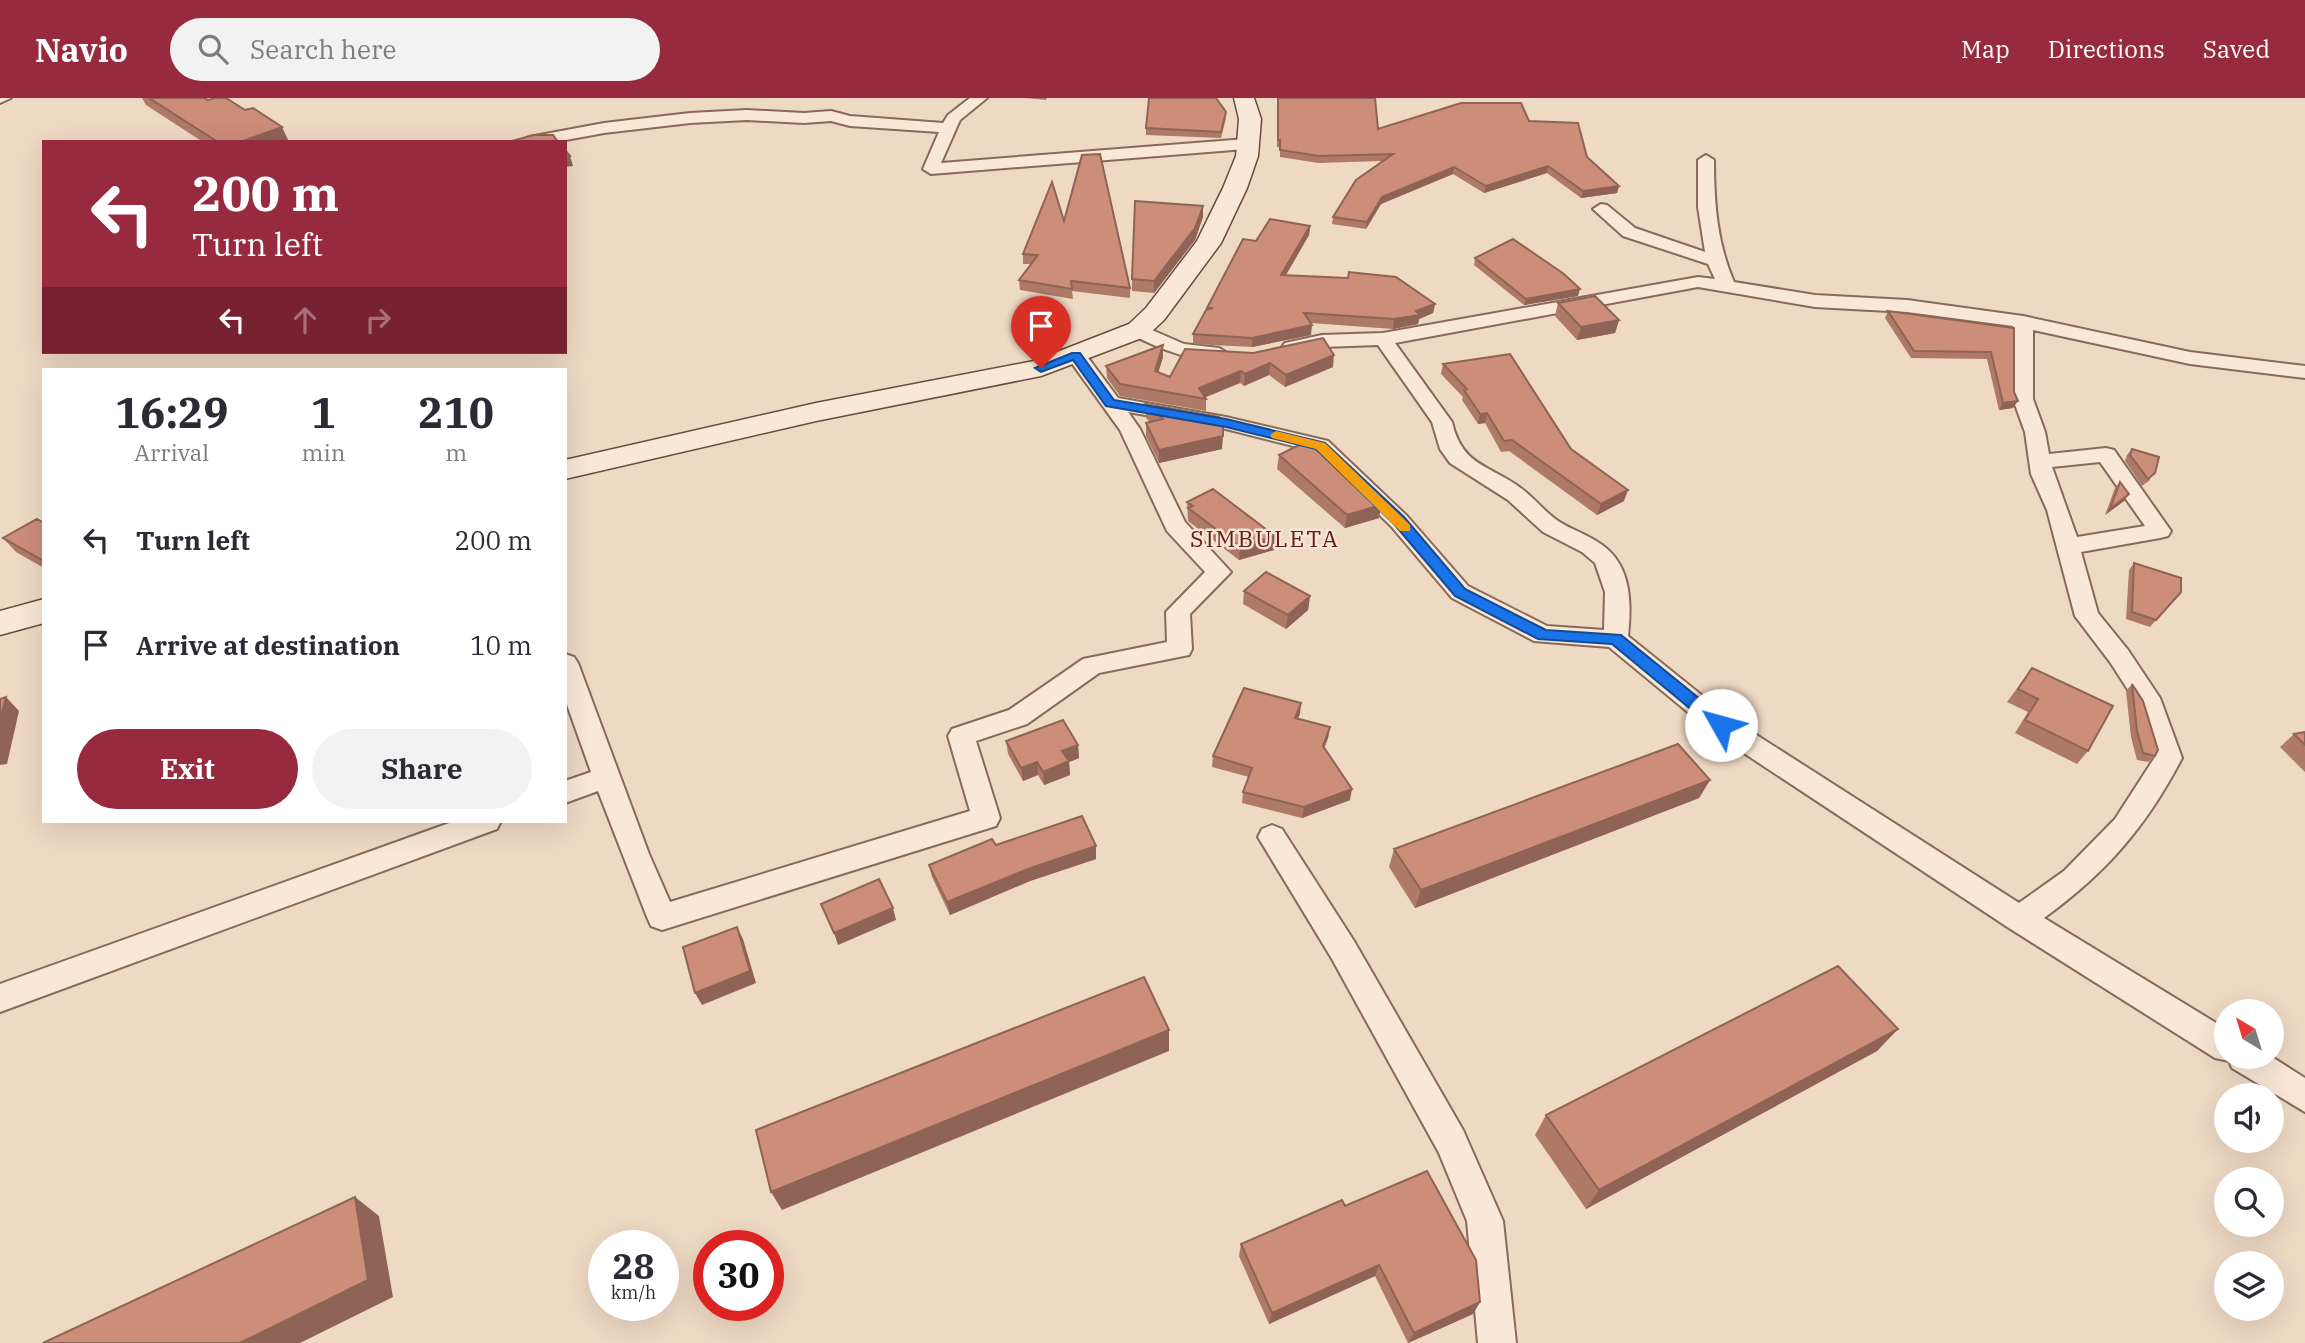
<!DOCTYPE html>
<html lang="en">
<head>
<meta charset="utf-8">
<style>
  body { margin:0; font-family:"IBM Plex Serif",serif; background:#f2f2f3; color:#2b2b33; height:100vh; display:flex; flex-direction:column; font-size:26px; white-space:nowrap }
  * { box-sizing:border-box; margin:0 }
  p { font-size:23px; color:#7c7c81 }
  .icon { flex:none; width:38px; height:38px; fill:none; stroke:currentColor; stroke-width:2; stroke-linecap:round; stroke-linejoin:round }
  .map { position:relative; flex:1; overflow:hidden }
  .drawer { position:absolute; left:42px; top:270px; width:525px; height:455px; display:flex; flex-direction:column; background:#fff; border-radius:0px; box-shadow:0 7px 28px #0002 }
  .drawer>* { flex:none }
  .hud { position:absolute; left:42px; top:42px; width:525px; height:214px; border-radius:0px; box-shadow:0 7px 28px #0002; background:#972a3e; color:#fff; overflow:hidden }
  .needle { width:46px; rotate:322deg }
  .tools { position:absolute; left:2214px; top:901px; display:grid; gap:14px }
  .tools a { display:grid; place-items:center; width:70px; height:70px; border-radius:50%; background:#fff; box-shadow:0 7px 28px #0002; font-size:35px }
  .speed { position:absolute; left:588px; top:1132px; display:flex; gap:14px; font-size:35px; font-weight:700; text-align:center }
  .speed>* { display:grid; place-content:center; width:91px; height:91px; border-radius:50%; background:#fff; box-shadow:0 7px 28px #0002; line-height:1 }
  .speed small { font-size:18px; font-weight:400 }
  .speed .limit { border:10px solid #d22; background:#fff; color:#111 }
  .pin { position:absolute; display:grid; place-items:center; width:60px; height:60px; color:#fff; margin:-72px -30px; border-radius:50% 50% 50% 0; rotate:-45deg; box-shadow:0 0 7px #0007 }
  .pin .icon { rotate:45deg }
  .me { position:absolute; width:77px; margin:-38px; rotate:308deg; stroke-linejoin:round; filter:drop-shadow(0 0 5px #0008) }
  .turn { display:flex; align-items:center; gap:24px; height:147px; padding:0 35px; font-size:32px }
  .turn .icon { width:91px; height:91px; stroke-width:2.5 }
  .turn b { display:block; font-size:49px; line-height:60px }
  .lanes { display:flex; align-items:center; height:66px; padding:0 35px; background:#0003; justify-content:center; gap:35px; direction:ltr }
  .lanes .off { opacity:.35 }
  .eta { display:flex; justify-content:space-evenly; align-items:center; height:119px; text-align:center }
  .eta b { font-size:42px; font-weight:800; line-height:49px }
  .primary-button { display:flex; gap:14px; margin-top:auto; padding:14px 35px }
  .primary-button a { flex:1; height:80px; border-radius:42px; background:#972a3e; color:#fff; font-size:28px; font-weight:800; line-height:80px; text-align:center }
  .primary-button a+a { background:#f2f2f3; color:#2b2b33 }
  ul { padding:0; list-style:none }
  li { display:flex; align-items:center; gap:21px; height:105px; padding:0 35px }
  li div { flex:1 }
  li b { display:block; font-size:26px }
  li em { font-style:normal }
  header { display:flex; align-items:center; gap:42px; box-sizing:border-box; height:98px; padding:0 35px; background:#972a3e; color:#fff }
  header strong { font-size:33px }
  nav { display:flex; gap:38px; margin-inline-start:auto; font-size:24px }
  .search { width:490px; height:63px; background:#f2f2f3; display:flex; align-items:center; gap:18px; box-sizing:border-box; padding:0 24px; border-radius:38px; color:#7c7c81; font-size:26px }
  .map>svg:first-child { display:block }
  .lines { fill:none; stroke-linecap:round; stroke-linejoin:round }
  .street-casing { stroke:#886a5a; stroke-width:4 }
  .secondary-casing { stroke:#6a4c3d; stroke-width:3 }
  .street { fill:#f9e8d6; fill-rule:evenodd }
  .secondary { fill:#f9e8d6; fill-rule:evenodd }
  .wall { fill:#af7968 }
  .shaded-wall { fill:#8f6355 }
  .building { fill:#cc8d79; stroke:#8f6355; stroke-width:2 }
  .route { fill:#1a73e8; stroke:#114b97; stroke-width:2 }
  .slow { fill:#f59e0b }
  .labels { text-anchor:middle; stroke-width:5; stroke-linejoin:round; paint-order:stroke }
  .quarter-label { font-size:23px; letter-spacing:2px; fill:#64201d; stroke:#f5e5d2 }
</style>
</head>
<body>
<header>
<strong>Navio</strong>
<div class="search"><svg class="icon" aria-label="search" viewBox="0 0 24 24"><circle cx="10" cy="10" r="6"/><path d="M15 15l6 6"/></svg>Search here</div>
<nav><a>Map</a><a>Directions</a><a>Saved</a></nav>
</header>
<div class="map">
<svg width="2305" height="1245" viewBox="0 0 2305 1245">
  <rect width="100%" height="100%" fill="#eed9c3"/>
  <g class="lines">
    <g class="street-casing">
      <path id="street" d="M0,0H11L0,5Z
        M970,0H987L960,22L941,65L1246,41L1254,46L1246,51L931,76L923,71L939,34L850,28L831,23L804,25L747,22L690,25L604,35L555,44H521L529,39L604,25L690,15L747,12L804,15L831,13L850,18L943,25L948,17Z
        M1706,57L1714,62C1714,105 1717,145 1734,184L1815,197L1907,202L2023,218L2190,254L2305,268V280L2190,266L2033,232V301L2045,334L2049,356L2106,350L2114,352L2171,433L2168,438L2160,440L2081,454L2098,515L2128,552L2160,600L2182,660C2146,729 2107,774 2044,820L2226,931V959H2272L2305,980V1014L2232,970L2229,963L2215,960L2009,830L1712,634L1609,549L1534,543L1452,500L1391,428L1313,353L1226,331L1128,314L1140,331L1185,424L1231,474L1190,516L1192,551L1189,557L1099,575L1027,626L976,643L1000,720L996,728L662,832L651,828L647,819L598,693L565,705V683L591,674L565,601V556L574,559L578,565L649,756L670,804L970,713L948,638L952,631L1009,612L1083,561L1167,544L1166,514L1205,474L1167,433L1120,332L1066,257L1076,251L1083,253L1118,300L1226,319L1328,343L1407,418L1468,488L1547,528L1604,532L1605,494L1595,465L1582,454L1543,434L1508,402L1450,365L1440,351L1432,324L1378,247L1322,249L1292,255L1282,249L1285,245L1322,237L1383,235L1698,179L1715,181L1708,166L1623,138L1593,111L1601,106L1607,107L1635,130L1705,154L1698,109V62ZM1698,189L1815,209L1907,214L2013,228V301L2025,334L2031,376L2047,412L2075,518L2110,564L2139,609L2155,659L2115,721L2064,773L2019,805L1730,620L1628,538C1632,502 1631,463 1596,443C1584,435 1570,431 1558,423C1545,414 1535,401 1522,391C1491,367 1462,369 1452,324L1395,245ZM2100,364L2145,428L2077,439L2052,369Z
        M1138,226L1184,246L1219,250L1229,256C1213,275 1149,246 1131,236L1128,232L1131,228Z
        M455,723H501L497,731L0,914V886Z
        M1272,727L1282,731L1354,843L1463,1032L1503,1123L1516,1245H1478L1467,1123L1439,1055L1332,861L1258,739L1262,731Z"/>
    </g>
    <g class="secondary-casing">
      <path id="secondary" d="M1234,0H1254L1261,21L1258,58L1247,90L1221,145L1164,222L1147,238L1041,278L816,323L565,381V362L816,305L1034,263L1129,226L1146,210L1197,143L1223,90L1236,58L1239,21Z
        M44,501V525L0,537V513Z"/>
    </g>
    <use href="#street" class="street"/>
    <use href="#secondary" class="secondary"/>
  </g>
  <path class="wall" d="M142,0H204L289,44H203L146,7Z
    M1025,0H1047L1046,2Z
    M1277,0L1378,31L1529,23L1587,59L1619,88L1617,95L1581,100L1547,75L1484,95L1453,76L1381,106L1366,131L1332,126L1333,119L1382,63L1318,65L1280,59V49H1277Z
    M1226,20L1221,40L1146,37V30Z
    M1203,108V119L1195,142L1154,195L1132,193V181Z
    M1064,123L1130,190V200L1072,193L1073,201L1020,192L1019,182L1031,166H1023V156Z
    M1310,128L1309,137L1286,177L1435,206L1433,215L1419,221L1418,226L1393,231L1311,225V237L1252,249L1193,246V236L1207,210L1256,143Z
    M1475,160L1578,198L1524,207L1474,167Z
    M1558,205L1619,222L1615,235L1577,242L1555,218Z
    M1888,213L2014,230L2013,310L1999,312L1987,261L1911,260L1885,220Z
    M1163,247V259L1158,275L1170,279L1185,251L1333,269L1285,289L1269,277L1244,288L1240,285L1206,299V313L1120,298L1107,280L1106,268Z
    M1443,266L1571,351L1624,403L1597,417L1509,353L1501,354L1485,325L1478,326L1462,302L1463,299L1441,276Z
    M1146,306L1222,351L1159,365L1146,338V325L1150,324L1146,320Z
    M2132,351L2150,382L2142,388L2125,363L2127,357Z
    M1279,357L1381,407L1379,420L1345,430L1277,371Z
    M2120,384L2129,396L2124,403L2105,417L2115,390Z
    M1187,404L1275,438L1274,452L1239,462L1188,423Z
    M44,425V470L16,454L3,440Z
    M2134,465L2181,494L2150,529L2126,521L2129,472Z
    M1244,493L1310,498L1308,512L1286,531L1243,506Z
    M2032,570L2088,653L2077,666L2015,635L2028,614L2007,604Z
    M2132,586L2155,658L2148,664L2137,662L2131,639L2126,593Z
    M1301,605L1298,620L1330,629L1328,640L1324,650L1350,702L1302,720L1242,705L1243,694L1249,679L1212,669L1213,658Z
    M2305,634V674L2280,649L2294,636Z
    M1006,643L1078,647L1079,660L1069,664L1070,677L1044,687L1038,677L1023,683L1008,656Z
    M1710,682L1699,700L1415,810L1389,769L1394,751Z
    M996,747L1096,748V761L1030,783L950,817L932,779L929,767Z
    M1898,931L1877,953L1586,1111L1535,1037L1546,1017Z
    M1345,1108L1480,1204L1473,1216L1408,1245L1375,1178L1269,1226L1239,1158L1241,1146Z"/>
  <path class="shaded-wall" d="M282,29L289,44H240Z
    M570,58L573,68L565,69V59Z
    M1548,68L1547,75L1484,95L1486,88Z
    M1454,69L1453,76L1381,106L1366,131L1367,124L1382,99Z
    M1619,88L1617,95L1581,100L1583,93Z
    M1203,108V119L1195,142L1154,195V183Z
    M1310,128L1309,137L1280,187L1281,177Z
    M1580,191L1578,198L1524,207L1526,201Z
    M1435,206L1433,215L1419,221L1418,226L1393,231L1394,221Z
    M1619,222L1615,235L1577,242L1581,229Z
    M1312,227L1311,237L1252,249V240Z
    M1163,247V259L1155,285V273Z
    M1334,257L1333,269L1285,289L1286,277Z
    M1270,265L1269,277L1244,288L1245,276Z
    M1241,273L1240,285L1203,300L1199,290Z
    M2018,303L2013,310L1999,312L2003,305Z
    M1487,315L1485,325L1478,326L1480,316Z
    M1223,338L1222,351L1159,365V352Z
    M1628,392L1624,403L1597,417L1601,406Z
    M2129,396L2124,403L2105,417L2110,411Z
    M1381,407L1379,420L1345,430L1347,417Z
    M1275,438L1274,452L1239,462L1240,449Z
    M1310,498L1308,512L1286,531L1288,517Z
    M6,599L19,613L7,666L0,667V622Z
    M1301,605L1300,616L1294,630L1295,620Z
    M1330,629L1328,640L1321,658L1323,648Z
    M1078,647L1079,660L1069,664L1070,677L1044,687L1043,674L1062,653Z
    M1037,664L1038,677L1023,683L1021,670Z
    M1710,682L1699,700L1415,810L1421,792Z
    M1352,691L1350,702L1302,720L1304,709Z
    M1096,748V761L1030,783L950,817L947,804L1028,771Z
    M893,810L896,822L838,847L834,835Z
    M737,829L743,841L756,885L702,907L695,895Z
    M1898,931L1877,953L1586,1111L1599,1092Z
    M1169,932V953L782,1112L771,1094Z
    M355,1099L379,1118L393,1199L300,1245H240Z
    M1379,1167L1375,1178L1269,1226L1272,1215Z
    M1480,1204L1473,1216L1408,1245L1414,1235Z"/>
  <path class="building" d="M149,0H204L208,2L215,0H226L245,12L253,10L282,29L240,44H218Z
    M1149,0H1216L1226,14L1221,34L1146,30Z
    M1278,0H1375L1378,31L1461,5H1521L1529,23L1578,25L1587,59L1619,88L1583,93L1548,68L1486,88L1454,69L1382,99L1367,124L1333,119L1356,82L1393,56L1319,58L1280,52V42H1278Z
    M534,37H553L558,44H508Z
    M565,52L570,58L565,59Z
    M1100,56L1130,190L1071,183L1072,191L1019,182L1038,157L1023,156L1052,84L1064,123L1082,57Z
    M1135,103L1203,108L1195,130L1154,183L1132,181Z
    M1270,121L1310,128L1281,177L1348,180L1349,174L1396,179L1435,206L1416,213L1420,217L1394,221L1304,215L1312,227L1252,240L1193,236L1206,212L1213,210H1207L1243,141L1256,143Z
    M1513,141L1564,176L1580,191L1526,201L1475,160Z
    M1595,198L1619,222L1581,229L1558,205Z
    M1888,213L2014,230V294L2018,303L2003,305L1991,254L1914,253Z
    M1323,240L1334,257L1286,277L1270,265L1245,276L1241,273L1199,290L1206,301L1120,286L1106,268L1163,247L1155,273L1170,279L1185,251L1253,255Z
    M1510,256L1571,351L1628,392L1601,406L1512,342L1504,343L1487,315L1480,316L1464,292L1467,291L1443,266Z
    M1146,306L1219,319L1223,324V338L1159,352L1146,325L1163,321Z
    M1307,343L1381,407L1347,417L1279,357Z
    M2132,351L2159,359L2155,375L2148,381L2130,357Z
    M2120,384L2129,396L2110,411Z
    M1213,391L1275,438L1240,449L1188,410L1193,408L1187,404Z
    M37,421L44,425V463L3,440Z
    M2134,465L2181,480V494L2156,522L2132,514Z
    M1266,474L1310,498L1288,517L1244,493Z
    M2032,570L2113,608L2088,653L2025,622L2038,601L2018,591Z
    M2132,586L2143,603L2158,652L2155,658L2143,655L2137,633Z
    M1244,590L1301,605L1295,620L1330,629L1323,648L1352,691L1304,709L1243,694L1252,670L1213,658Z
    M6,599L0,622V601Z
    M1063,622L1078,647L1062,653L1069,663L1043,674L1037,664L1021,670L1006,643Z
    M2305,634V647L2294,636Z
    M1678,646L1710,682L1421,792L1394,751Z
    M1082,718L1096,748L1028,771L947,804L929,767L992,741L996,747Z
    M879,781L893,810L834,835L821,806Z
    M737,829L750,873L695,895L683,849Z
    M1838,868L1898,931L1599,1092L1546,1017Z
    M1144,879L1169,932L771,1094L756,1032Z
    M1427,1073L1476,1162L1480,1204L1414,1235L1379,1167L1272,1215L1241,1146L1342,1102L1345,1108Z
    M355,1099L368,1182L240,1245H43Z"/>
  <path class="route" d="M1072,255H1080L1114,302L1226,321L1325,345L1404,419L1465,491L1546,532L1621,537L1727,623L1729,627L1727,632H1716L1612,546L1538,541L1455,498L1394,426L1316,351L1226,329L1106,308L1073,262L1041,274L1035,270Z"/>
  <path class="slow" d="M1276,333L1325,345L1410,427V433H1400L1316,351L1272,340L1270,337Z"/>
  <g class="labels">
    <g class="quarter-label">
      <text x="1265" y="449">SIMBULETA</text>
    </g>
  </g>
</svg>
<div class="tools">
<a><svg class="needle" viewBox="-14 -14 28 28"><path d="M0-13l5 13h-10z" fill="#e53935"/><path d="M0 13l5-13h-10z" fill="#7c7c81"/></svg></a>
<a><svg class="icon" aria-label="sound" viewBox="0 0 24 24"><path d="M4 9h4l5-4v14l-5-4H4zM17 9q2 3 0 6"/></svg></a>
<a><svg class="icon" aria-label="search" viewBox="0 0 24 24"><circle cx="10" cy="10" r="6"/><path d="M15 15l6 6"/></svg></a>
<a><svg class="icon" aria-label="layers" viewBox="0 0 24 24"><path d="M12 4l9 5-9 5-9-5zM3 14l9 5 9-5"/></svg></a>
</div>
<div class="speed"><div>28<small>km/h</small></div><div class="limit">30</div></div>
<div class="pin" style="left:1041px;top:270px;background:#d93025"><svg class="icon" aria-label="arrive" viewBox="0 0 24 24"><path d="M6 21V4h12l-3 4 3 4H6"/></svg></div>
<svg class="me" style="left:1721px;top:627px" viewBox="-20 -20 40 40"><circle r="19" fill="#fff"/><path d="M0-13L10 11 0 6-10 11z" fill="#1a73e8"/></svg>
<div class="hud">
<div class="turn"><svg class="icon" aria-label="left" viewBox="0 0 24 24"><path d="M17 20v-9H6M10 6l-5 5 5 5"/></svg><div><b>200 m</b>Turn left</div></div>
<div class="lanes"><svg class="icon" aria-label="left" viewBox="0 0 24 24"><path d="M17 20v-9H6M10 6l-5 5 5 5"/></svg><svg class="icon off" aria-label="ahead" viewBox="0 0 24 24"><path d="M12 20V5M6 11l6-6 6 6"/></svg><svg class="icon off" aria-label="right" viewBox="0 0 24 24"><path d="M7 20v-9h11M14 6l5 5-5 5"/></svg></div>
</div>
<section class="drawer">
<div class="eta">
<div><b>16:29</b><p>Arrival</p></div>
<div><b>1</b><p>min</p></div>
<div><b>210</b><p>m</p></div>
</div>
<ul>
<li><svg class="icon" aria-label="left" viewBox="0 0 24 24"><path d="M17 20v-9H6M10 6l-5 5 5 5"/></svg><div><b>Turn left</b></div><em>200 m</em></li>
<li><svg class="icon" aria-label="arrive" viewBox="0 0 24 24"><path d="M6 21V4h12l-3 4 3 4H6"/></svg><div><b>Arrive at destination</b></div><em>10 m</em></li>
</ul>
<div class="primary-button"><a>Exit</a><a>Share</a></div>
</section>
</div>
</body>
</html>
